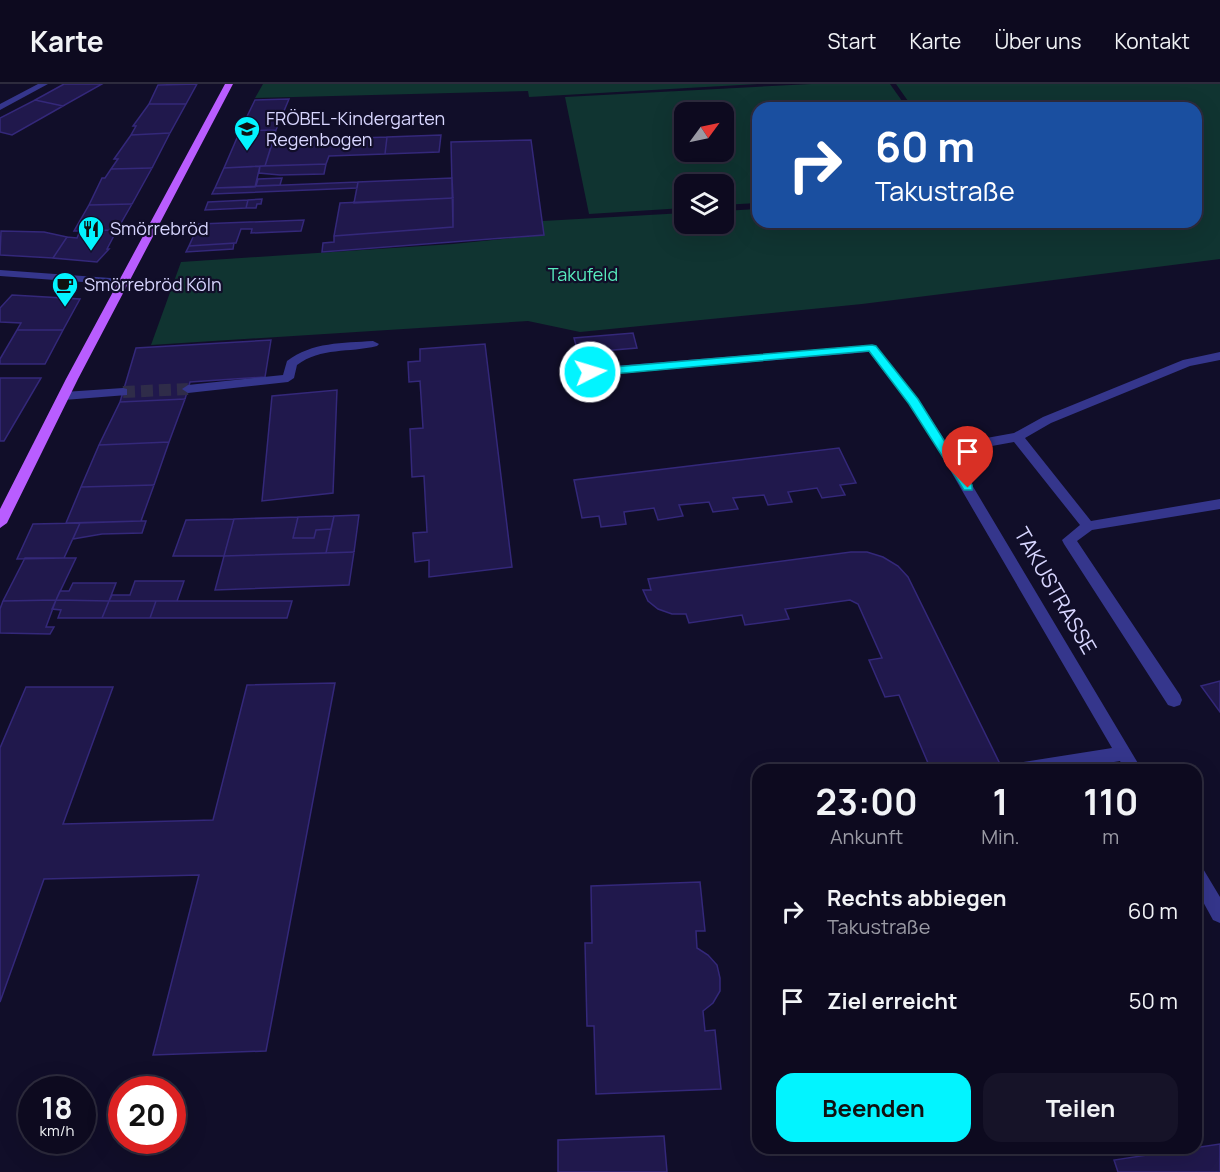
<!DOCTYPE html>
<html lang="de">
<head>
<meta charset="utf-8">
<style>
  body { margin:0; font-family:Manrope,sans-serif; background:#161328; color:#f1f3f6; height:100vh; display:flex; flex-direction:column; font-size:22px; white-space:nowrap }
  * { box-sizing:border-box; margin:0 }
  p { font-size:20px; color:#9a9aa4 }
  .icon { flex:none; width:33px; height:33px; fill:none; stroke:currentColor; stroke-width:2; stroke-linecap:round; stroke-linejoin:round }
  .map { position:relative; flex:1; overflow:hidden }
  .drawer { position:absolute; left:752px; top:680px; width:450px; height:390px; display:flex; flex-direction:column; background:#0d0a1f; border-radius:18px; box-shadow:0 6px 24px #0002,0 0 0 2px #2d2b3d }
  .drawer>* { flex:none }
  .top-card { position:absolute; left:752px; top:18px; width:450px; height:126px; border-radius:18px; box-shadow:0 6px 24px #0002,0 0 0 2px #2d2b3d; background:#1a4fa0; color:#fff; overflow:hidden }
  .needle { width:39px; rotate:57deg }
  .buttons { position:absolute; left:674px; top:18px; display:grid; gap:12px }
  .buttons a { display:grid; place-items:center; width:60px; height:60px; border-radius:12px; background:#0d0a1f; box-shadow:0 6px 24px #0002,0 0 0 2px #2d2b3d; font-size:30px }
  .speed { position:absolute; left:18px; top:992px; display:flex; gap:12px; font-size:30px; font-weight:700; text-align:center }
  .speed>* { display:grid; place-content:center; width:78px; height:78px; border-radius:50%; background:#0d0a1f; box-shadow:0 6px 24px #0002,0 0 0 2px #2d2b3d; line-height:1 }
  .speed small { font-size:15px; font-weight:400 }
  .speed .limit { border:9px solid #d22; background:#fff; color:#111 }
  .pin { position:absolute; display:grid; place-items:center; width:51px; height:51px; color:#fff; margin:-62px -26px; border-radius:50% 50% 50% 0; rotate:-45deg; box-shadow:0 0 6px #0007 }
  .pin .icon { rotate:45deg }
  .me { position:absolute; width:66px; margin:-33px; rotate:85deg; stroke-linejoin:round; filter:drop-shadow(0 0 4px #0008) }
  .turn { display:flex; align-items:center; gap:21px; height:126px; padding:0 24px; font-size:27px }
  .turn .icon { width:78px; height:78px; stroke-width:2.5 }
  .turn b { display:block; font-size:42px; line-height:51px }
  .eta { display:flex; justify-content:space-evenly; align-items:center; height:102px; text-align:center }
  .eta b { font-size:36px; font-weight:700; line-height:42px }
  .button { display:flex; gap:12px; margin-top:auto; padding:12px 24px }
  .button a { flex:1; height:69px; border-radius:18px; background:#02f4ff; color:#111; font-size:24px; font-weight:700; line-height:69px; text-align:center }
  .button a+a { background:#161328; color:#f1f3f6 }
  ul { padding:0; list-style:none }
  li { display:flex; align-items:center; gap:18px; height:90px; padding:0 24px }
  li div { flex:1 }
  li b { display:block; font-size:22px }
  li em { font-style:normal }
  header { display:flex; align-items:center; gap:36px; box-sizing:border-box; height:84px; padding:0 30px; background:#0d0a1f; border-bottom:2px solid #2d2b3d }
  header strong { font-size:28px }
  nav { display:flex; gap:33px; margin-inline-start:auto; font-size:21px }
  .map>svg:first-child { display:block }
  .green { fill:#103431; fill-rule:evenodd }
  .building { fill:#20184c; stroke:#34287a; stroke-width:1.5 }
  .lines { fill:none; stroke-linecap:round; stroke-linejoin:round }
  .minor-tunnel { stroke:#2f2c49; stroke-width:12; stroke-dasharray:12 6; stroke-linecap:butt }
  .minor { fill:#35368c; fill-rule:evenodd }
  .major { fill:#b95dff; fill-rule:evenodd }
  .route { fill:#02f4ff; stroke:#019fa6; stroke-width:1.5 }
  .labels { text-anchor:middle; stroke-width:4.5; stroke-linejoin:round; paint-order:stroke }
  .far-poi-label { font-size:18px; fill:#d8d6ff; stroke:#110e29; text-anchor:start }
  .far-park-label { font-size:18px; fill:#57eabd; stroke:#110e29 }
  .street-label { font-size:21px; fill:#d8d6ff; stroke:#110e29 }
</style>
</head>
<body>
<header>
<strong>Karte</strong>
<nav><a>Start</a><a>Karte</a><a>Über uns</a><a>Kontakt</a></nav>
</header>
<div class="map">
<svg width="1220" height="1088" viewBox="0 0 1220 1088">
  <rect width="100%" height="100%" fill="#110e29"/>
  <path class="green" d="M263,0H758L529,13L528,7L255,14Z
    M811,0H890L907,24H758L757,119L723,121V100H684V124L589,130L565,13ZM684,28H723V68H684Z
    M896,0H1220V175L862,220L580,248L528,237L151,261L181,178L453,160L543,151V137L684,129V140H723V127L757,125L758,138H1196V24H913Z"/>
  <path class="building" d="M64,0H102L63,22L35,16Z
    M197,0L186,20H149L158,1Z
    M289,15L276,46L240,47L255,16Z
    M35,16L63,22L12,51L0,48V34Z
    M149,20H186L170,49L131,51L136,42H133Z
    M276,46L265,82L224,84L240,47Z
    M170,49L152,84L111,85L118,75H114L131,51Z
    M441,51L439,68L385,70L387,53Z
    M387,53L385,70L329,72L326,80L265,82L273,57Z
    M531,56L544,151L322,168L323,159L334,158V152L453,143L451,58Z
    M326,80L324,90L280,91L259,89L260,82Z
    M260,82L255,103L215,104L224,84Z
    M152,84L132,120L89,121L102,94H105L111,85Z
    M282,94L280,101L256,102L258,95Z
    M452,94L453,114L354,119L358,98Z
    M358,98L357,104L212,110L215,104Z
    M453,114V143L334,152L340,119Z
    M262,115L261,120H257L256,124H246L248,116Z
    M248,116L246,124L205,126L208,118Z
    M132,120L117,146L74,147L89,121Z
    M304,136L301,147L251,149L252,145H241L236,159L189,162L199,140Z
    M117,146L107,165H109L97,178L53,174L67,153L77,154L80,147Z
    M1,147L44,148L67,153L53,174L0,171Z
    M234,159L233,165L186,168L189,162Z
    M12,211L80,215L63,246H17L21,239L0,238V224Z
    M17,246H63L45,280H0V275Z
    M633,249L637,264L578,269L574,254Z
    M271,256L265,293L190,298L185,315L120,318L136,264Z
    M485,260L512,483L429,493V476L415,478L413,449L427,448L424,392L412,393L410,345L423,344L420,297L409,298L408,278L420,277V265Z
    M0,294H41L4,357H0Z
    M337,306L333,409L262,417L272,312Z
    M185,315L169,358L99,361L120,318Z
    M169,358L154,401L81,403L99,361Z
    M839,364L856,399L840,401L845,411L822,414L817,404L788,408L792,418L768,421L764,411L733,414L738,425L713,428L709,418L679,421L683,432L658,436L654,424L624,428L626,440L601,443L599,432L582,434L574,396Z
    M154,401L141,437L66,439L81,403Z
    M359,431L354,468L326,469L334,432Z
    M334,432L331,445L316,446L314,454H293L298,433Z
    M298,433L293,454H314L316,446L331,445L326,469L224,472L234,435Z
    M234,435L224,472H173L186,436Z
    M141,437H146L142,449L102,450L73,455L80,439Z
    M80,439L64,474L17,475L33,440Z
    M354,468L349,501L215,506L224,472Z
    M851,468H867L883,473L898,482L908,493L1003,686H931L899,611L885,613L869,576L882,574L858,520L850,516L785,525L789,535L745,541L742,531L689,539L686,530H672L658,525L648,517L643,506H651L648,495Z
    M25,474H76L56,516L3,517Z
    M135,497H184L177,517H109L112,511H130Z
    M73,499H116L109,517L56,516L60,507H69Z
    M56,516L109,517L102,534H58L61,526L52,525Z
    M56,516L46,543H54L50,550L0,549V525L3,517Z
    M109,517H156L150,534H102Z
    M156,517H292L287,534H150Z
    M1220,597V628L1201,602Z
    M335,599L266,967L153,971L199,791L44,795L0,918V664L26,603H113L63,740L213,736L247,601Z
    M700,798L705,847H696L697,864L708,871L717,881L720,894V907L713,919L703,927L705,947L715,946L721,1005L596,1010L594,942H587L585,859H592L591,802Z
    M664,1052L667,1088H558V1056Z
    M1220,1060V1088H1118L1114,1076Z"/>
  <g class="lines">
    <path class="minor-tunnel" d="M123,308L188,305"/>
    <path class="minor" d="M38,0H48L0,26V20Z
      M0,186L124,195L129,198L124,201L0,192Z
      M373,257L379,260L377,262C349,269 321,263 297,281L294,294L288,298L188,309L182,305L188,301L283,291L287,277C312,258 343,259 373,257Z
      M872,261L876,262L918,315L948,361L1014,349L1043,333L1183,276L1220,268V276L1190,282L1051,339L1025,354L1091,437L1220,415V425L1092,446L1077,457L1180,611L1182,616L1180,621L1174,623L1168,621L1064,460L1062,456L1080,441L1014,358L953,369L1142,686H1125L1120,677L1066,686H1009L1011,681L1017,679L1112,664L939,367L910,321L869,268L590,292L584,288L590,284Z
      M123,304L127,305V311L64,316L58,312L64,308Z
      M1196,780L1202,783L1220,813V839L1213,836L1196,805Z"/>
    <path class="major" d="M225,0H233L78,295L7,439L0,444V425L66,295Z"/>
  </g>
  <path class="route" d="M872,261L876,262L918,315L972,401V406H964L909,320L869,267L590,292L585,288L590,285Z"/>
  <defs>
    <g id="school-pin" transform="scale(1.35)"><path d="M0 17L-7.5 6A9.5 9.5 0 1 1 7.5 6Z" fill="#02f4ff" stroke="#110e29"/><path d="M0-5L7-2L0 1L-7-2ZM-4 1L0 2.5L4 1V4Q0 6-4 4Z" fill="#111"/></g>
    <g id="restaurant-pin" transform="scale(1.35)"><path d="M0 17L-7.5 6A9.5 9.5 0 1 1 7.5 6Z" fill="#02f4ff" stroke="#110e29"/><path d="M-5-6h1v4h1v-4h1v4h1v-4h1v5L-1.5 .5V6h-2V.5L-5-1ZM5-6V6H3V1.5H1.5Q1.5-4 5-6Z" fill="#111"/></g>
    <g id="cafe-pin" transform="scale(1.35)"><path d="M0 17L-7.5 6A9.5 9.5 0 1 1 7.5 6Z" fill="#02f4ff" stroke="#110e29"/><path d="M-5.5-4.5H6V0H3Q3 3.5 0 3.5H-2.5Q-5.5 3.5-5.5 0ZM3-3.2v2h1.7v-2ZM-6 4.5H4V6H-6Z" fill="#111"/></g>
  </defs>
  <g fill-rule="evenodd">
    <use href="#school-pin" x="247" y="45"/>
    <use href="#restaurant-pin" x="91" y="145"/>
    <use href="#cafe-pin" x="65" y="201"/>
  </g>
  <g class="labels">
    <g class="far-poi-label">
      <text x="266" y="41">FRÖBEL-Kindergarten<tspan x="266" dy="21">Regenbogen</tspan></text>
      <text x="110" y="151">Smörrebröd</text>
      <text x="84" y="207">Smörrebröd Köln</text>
    </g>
    <g class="far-park-label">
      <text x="583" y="197">Takufeld</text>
    </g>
    <g class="street-label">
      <text transform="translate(1055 507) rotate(60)" y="7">TAKUSTRASSE</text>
    </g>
  </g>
</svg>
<div class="buttons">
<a><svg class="needle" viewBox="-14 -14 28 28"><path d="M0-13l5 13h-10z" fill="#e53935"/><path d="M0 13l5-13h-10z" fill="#9a9aa4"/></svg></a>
<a><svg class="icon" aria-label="layers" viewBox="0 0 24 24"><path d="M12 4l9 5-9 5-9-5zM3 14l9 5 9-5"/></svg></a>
</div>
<div class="speed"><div>18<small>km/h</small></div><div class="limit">20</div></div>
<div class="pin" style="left:968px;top:404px;background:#d93025"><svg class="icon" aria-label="arrive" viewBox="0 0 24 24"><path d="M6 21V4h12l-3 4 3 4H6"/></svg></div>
<svg class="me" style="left:590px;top:288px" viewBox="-20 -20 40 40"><circle r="17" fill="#02f4ff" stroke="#fff" stroke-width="3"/><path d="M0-11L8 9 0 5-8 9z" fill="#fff"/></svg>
<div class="top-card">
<div class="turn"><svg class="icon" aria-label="right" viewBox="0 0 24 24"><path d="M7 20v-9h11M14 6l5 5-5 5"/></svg><div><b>60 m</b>Takustraße</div></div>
</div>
<section class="drawer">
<div class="eta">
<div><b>23:00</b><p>Ankunft</p></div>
<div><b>1</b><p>Min.</p></div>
<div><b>110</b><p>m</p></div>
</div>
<ul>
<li><svg class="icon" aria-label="right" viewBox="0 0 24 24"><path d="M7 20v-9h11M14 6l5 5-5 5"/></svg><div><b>Rechts abbiegen</b><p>Takustraße</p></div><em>60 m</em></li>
<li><svg class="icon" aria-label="arrive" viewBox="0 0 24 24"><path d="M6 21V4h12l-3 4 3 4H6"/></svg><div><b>Ziel erreicht</b></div><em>50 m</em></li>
</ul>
<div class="button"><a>Beenden</a><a>Teilen</a></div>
</section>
</div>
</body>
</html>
